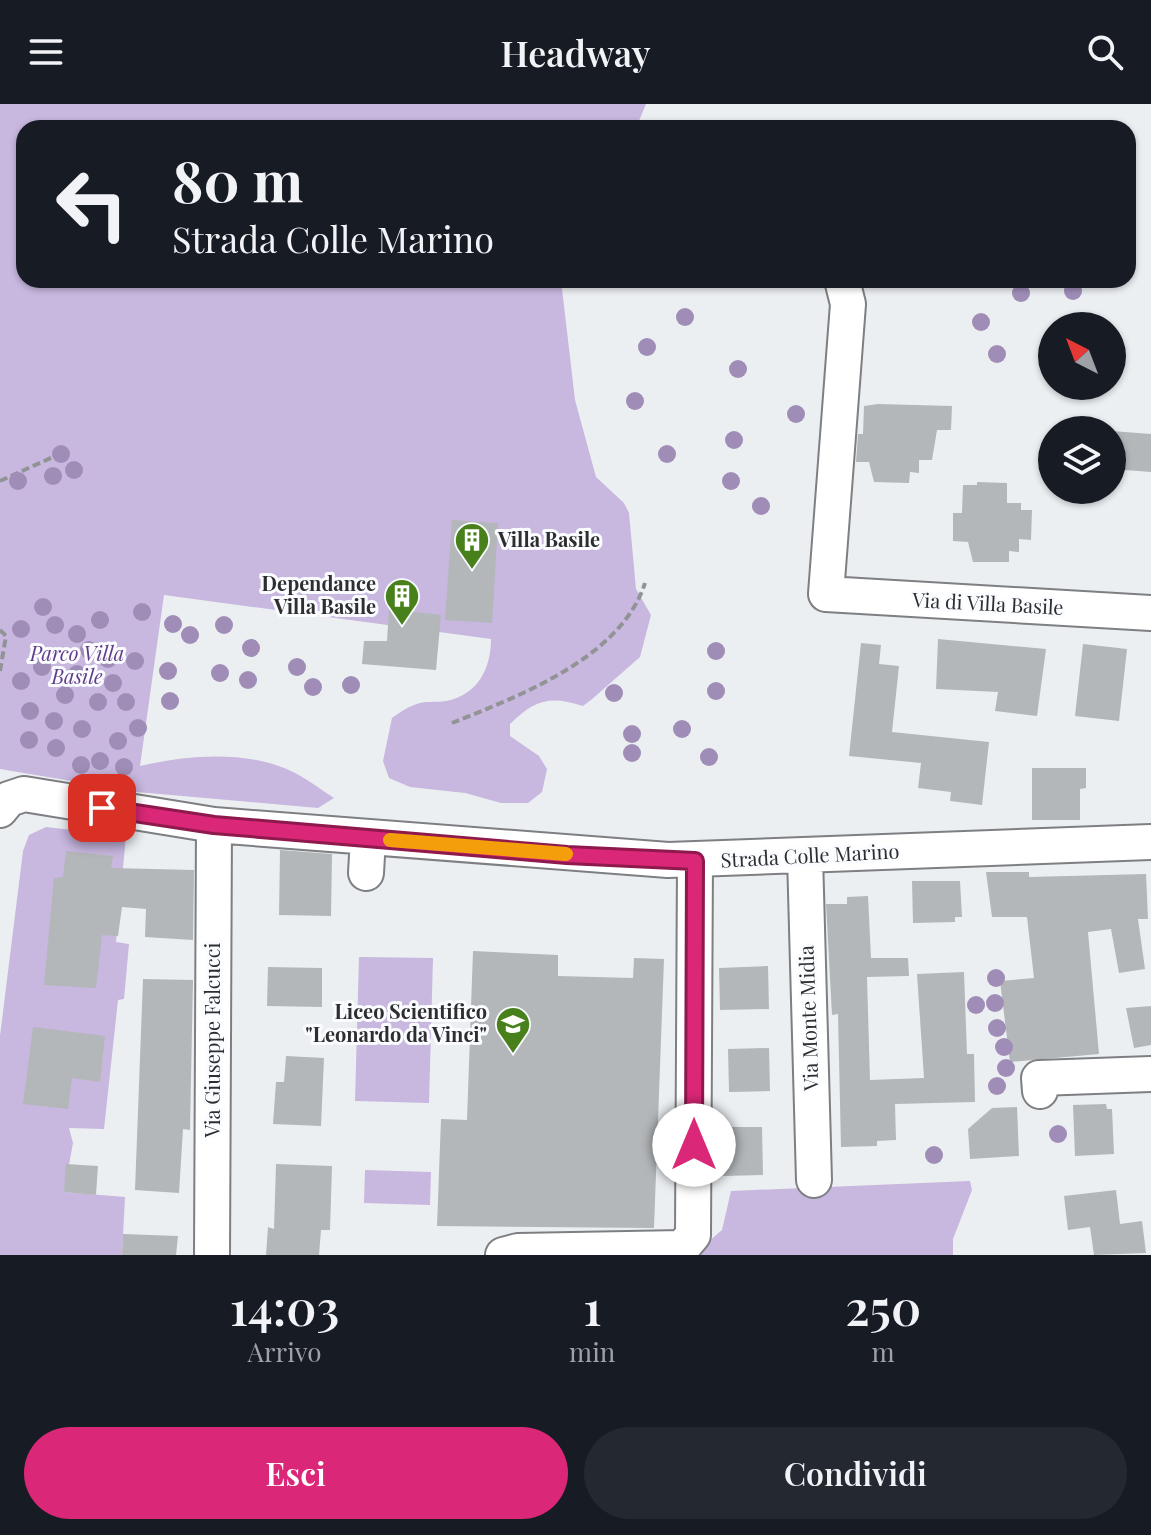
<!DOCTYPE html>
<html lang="it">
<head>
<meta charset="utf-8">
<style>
  body { margin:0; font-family:"Playfair Display",serif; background:#242831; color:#f1f3f6; height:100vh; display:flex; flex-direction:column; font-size:30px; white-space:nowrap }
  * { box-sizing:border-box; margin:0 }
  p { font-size:26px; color:#9ea1a6 }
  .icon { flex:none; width:44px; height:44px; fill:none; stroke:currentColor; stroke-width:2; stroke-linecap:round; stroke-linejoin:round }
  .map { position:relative; height:1151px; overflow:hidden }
  .side { display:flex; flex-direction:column; background:#171b24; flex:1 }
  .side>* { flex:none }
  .hud { position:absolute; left:16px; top:16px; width:1120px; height:168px; border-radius:24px; box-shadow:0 2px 6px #0004; background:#171b24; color:#f1f3f6; overflow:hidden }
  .needle { width:52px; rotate:318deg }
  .controls { position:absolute; left:1038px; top:208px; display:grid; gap:16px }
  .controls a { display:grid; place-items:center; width:88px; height:88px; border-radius:50%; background:#171b24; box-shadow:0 2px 6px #0004; font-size:40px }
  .pin { position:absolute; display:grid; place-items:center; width:68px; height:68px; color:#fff; margin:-34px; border-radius:16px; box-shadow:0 4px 12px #0006 }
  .me { position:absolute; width:88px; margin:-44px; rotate:0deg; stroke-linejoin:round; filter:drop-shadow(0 0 6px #0008) }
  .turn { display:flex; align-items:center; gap:28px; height:168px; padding:0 24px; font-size:36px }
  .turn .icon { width:104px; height:104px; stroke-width:2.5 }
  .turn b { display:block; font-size:56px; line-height:68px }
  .eta { display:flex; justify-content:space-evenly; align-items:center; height:136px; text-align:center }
  .eta b { font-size:48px; font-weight:600; line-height:56px }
  .action { display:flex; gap:16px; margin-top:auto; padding:16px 24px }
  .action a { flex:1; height:92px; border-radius:48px; background:#db2777; color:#fff; font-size:32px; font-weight:600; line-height:92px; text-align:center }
  .action a+a { background:#242831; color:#f1f3f6 }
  header { display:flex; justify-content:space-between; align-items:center; height:104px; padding:0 24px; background:#171b24; font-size:36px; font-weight:600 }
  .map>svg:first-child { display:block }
  .green { fill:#c8b7df }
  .building { fill:#b3b7b9 }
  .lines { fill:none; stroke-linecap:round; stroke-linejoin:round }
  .minor-casing { stroke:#7d7f82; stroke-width:38 }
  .path { stroke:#919395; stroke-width:4; stroke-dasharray:8 4; stroke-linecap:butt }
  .minor { stroke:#fff; stroke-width:34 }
  .tree { fill:#9f8db7 }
  .route-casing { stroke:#8e194d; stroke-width:20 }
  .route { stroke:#db2777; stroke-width:14 }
  .slow { stroke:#f59e0b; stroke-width:14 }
  .labels { text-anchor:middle; stroke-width:6; stroke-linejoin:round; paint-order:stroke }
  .poi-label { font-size:20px; font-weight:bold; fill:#2e2e30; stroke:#fafcff; text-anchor:end }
  .street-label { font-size:20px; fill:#2e2e30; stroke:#fafcff }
  .park-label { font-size:20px; font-style:italic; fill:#603c87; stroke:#fafcff }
</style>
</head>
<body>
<header><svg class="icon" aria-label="menu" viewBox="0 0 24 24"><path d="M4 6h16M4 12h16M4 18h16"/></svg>Headway<svg class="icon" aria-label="search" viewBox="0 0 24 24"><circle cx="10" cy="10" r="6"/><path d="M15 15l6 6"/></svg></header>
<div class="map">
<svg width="1151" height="1151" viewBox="0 0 1151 1151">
  <rect width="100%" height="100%" fill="#eceff2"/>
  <path class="green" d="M0,0H646L636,24H24V176H561L575,296L596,373L624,399L629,409L636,485L651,511L640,553L591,596L583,602C550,591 534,596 510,620V632L539,652L547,665L542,688L528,699H501L465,689L410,683L389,674L383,657L392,614C399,609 406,604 414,601C425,596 436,599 446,597C478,591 491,564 491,535L164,491L140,662C186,651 247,646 291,667C306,674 320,685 334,694L318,704L137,688L0,665Z
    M46,723L126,732L116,838L129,840L124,895L118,896L104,1025L69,1024L73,1039L64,1088L125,1093L122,1151H0V932L23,747L29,731Z
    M359,853L433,854L429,999L355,997Z
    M365,1066L431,1068L430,1101L364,1099Z
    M970,1077L972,1086L953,1135V1151H600H693L722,1126L731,1087Z"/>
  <path class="building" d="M878,300L952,302L951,326H937L932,356H919V369L910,368L909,379L874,378L869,358H856L858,330H863L864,302Z
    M1112,327L1151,330V368L1112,365Z
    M977,378L1007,379V399H1021V406H1032L1031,436L1019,435V448L1009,447V458H973L968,438L953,437V409H962L963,381H977Z
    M452,416L498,419L492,519L445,516Z
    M389,505L441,511L436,566L362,560L364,537H387Z
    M938,535L1046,545L1037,612L995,607L998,588L936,585Z
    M861,539L881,541L879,560L899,562L892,628L989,638L982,701L950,697L951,688L918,684L921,659L849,652Z
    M1083,540L1127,545L1119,617L1075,612Z
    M1032,664H1086V684L1080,685V716H1032Z
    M280,746L332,750L331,812L279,811Z
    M66,747L113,752L111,764L194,766L193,836L145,833L146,805L122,803L118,832L102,831L96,884L44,881L54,774L63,773Z
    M986,768H1029V773L1146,770L1148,815H1138L1145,865L1119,869L1111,825L1088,828L1099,950L1010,958L1000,877L1034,874L1027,813H992Z
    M912,777H960L962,813H955V818L913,819Z
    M868,792L871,854H908L909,872L867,873L870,976L924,974L917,870L964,868L967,950H974L975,998L895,1000L896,1036L877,1037V1042L841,1043L838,910L832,911L826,800H847V793Z
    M473,847L558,851V872L633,874L634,854L664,855L654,1124L437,1122L441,1015L467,1016Z
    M768,862L769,905L720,906L719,864Z
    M268,863L322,864V903L267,902Z
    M143,875L193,876L190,1026L183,1025L179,1089L135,1086Z
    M1151,902V941L1134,944L1126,904Z
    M33,923L105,932L100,978L72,974L68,1005L23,1000Z
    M769,944L770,987L729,988L728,945Z
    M286,952L324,954L321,1022L273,1020L276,978H284Z
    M1106,1000L1107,1005H1112L1114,1050L1075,1052L1073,1001Z
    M1017,1003L1019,1052L970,1055L968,1025L992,1004Z
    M722,1023H762L763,1071L723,1072Z
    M66,1060L98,1062L96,1091L64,1088Z
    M276,1060L332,1062L330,1126H321L319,1151H266L268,1123L274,1125Z
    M1116,1086L1120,1120L1142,1117L1146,1149L1094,1151L1090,1123L1068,1126L1064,1092Z
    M123,1130L178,1132L176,1151H122Z"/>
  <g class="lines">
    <g class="minor-casing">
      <path id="minor" d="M842,176L848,200L826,490L1151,509
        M0,706L9,695L24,690L214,721L668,756L1151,738
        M805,752L814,1076
        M366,769L368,734
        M1040,987L1039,974L1151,970
        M212,1151L214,721
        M503,1151L518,1147L682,1144L693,1131L695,757"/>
    </g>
    <path class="path" d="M0,377L53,353
      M0,526L6,532L0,567
      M452,619C519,592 621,554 645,479"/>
    <use href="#minor" class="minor"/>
  </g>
  <g class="tree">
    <circle cx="1073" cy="187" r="9"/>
    <circle cx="1021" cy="189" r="9"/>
    <circle cx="685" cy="213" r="9"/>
    <circle cx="981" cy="218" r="9"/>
    <circle cx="647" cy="243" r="9"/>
    <circle cx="997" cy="250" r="9"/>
    <circle cx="738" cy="265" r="9"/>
    <circle cx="635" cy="297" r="9"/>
    <circle cx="796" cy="310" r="9"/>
    <circle cx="734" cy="336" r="9"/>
    <circle cx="61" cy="350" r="9"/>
    <circle cx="667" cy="350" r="9"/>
    <circle cx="74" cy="366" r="9"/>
    <circle cx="53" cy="372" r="9"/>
    <circle cx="18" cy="377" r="9"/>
    <circle cx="731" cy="377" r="9"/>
    <circle cx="761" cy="402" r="9"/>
    <circle cx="43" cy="503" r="9"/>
    <circle cx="142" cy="508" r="9"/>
    <circle cx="100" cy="516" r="9"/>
    <circle cx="173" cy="520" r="9"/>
    <circle cx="55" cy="521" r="9"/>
    <circle cx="224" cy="521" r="9"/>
    <circle cx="21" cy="525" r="9"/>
    <circle cx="77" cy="530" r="9"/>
    <circle cx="190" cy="531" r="9"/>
    <circle cx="251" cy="544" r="9"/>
    <circle cx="89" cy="546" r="9"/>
    <circle cx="716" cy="547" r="9"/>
    <circle cx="108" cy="555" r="9"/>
    <circle cx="135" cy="557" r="9"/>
    <circle cx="42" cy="563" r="9"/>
    <circle cx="297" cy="563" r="9"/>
    <circle cx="168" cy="567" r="9"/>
    <circle cx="220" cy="569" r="9"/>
    <circle cx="77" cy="570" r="9"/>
    <circle cx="248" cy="576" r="9"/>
    <circle cx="21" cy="577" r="9"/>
    <circle cx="113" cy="579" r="9"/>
    <circle cx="351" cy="581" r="9"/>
    <circle cx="313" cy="583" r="9"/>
    <circle cx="716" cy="587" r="9"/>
    <circle cx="614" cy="589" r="9"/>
    <circle cx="65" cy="591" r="9"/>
    <circle cx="170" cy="597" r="9"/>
    <circle cx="98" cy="598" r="9"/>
    <circle cx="126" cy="598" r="9"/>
    <circle cx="30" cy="607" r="9"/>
    <circle cx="54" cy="617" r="9"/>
    <circle cx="138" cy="624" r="9"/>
    <circle cx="82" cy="625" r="9"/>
    <circle cx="682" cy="625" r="9"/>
    <circle cx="632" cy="630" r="9"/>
    <circle cx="29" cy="636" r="9"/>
    <circle cx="118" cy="637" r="9"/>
    <circle cx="56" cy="644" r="9"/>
    <circle cx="632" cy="649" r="9"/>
    <circle cx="709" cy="653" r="9"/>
    <circle cx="100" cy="657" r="9"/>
    <circle cx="81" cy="661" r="9"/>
    <circle cx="124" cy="663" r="9"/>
    <circle cx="996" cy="874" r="9"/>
    <circle cx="995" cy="899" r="9"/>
    <circle cx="976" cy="901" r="9"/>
    <circle cx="997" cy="924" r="9"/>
    <circle cx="1004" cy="943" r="9"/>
    <circle cx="1006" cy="964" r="9"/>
    <circle cx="997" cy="982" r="9"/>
    <circle cx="1058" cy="1030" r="9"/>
    <circle cx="934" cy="1051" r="9"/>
  </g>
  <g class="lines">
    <g class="route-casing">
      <path id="route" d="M102,704L214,721L567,751L695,757L694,1041"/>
    </g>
    <use href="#route" class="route"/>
    <path class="slow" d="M390,736L566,750"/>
  </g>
  <defs>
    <g id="building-pin" transform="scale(1.8)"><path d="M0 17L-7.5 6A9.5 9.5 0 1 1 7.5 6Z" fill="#48811b" stroke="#fafcff"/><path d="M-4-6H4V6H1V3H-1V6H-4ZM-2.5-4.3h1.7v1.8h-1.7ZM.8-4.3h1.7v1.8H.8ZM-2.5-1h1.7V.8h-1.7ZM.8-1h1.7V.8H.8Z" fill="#fff"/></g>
    <g id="school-pin" transform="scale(1.8)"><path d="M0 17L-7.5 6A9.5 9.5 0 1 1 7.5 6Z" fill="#48811b" stroke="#fafcff"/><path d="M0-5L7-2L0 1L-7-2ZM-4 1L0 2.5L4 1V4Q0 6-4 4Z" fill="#fff"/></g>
  </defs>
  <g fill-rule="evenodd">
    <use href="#building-pin" x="472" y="436"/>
    <use href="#building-pin" x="402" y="492"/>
    <use href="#school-pin" x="513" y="920"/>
  </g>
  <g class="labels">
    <g class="poi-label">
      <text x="498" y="443" text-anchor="start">Villa Basile</text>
      <text x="376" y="487">Dependance<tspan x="376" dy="23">Villa Basile</tspan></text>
      <text x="487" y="915">Liceo Scientifico<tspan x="487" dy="23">"Leonardo da Vinci"</tspan></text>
    </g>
    <g class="street-label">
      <text transform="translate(988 500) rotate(3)" y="7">Via di Villa Basile</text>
      <text transform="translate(810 752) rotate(-3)" y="7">Strada Colle Marino</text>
      <text transform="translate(809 914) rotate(-92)" y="7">Via Monte Midia</text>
      <text transform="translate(213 936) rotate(-90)" y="7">Via Giuseppe Falcucci</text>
    </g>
    <g class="park-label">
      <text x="77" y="557">Parco Villa<tspan x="77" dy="23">Basile</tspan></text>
    </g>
  </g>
</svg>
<div class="controls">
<a><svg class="needle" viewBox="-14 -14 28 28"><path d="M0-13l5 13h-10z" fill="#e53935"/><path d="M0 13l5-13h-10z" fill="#9ea1a6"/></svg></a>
<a><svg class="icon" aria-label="layers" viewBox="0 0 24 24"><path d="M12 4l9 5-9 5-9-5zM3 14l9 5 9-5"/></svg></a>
</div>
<div class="pin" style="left:102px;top:704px;background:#d93025"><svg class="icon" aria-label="arrive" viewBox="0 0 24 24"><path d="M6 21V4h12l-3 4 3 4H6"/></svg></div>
<svg class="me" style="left:694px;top:1041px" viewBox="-20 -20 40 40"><circle r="19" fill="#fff"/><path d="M0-13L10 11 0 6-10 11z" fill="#db2777"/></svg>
<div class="hud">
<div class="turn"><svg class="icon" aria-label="left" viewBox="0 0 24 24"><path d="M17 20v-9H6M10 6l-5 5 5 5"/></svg><div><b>80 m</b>Strada Colle Marino</div></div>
</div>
</div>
<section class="side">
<div class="eta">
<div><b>14:03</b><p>Arrivo</p></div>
<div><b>1</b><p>min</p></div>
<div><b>250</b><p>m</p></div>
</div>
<div class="action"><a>Esci</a><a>Condividi</a></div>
</section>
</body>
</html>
